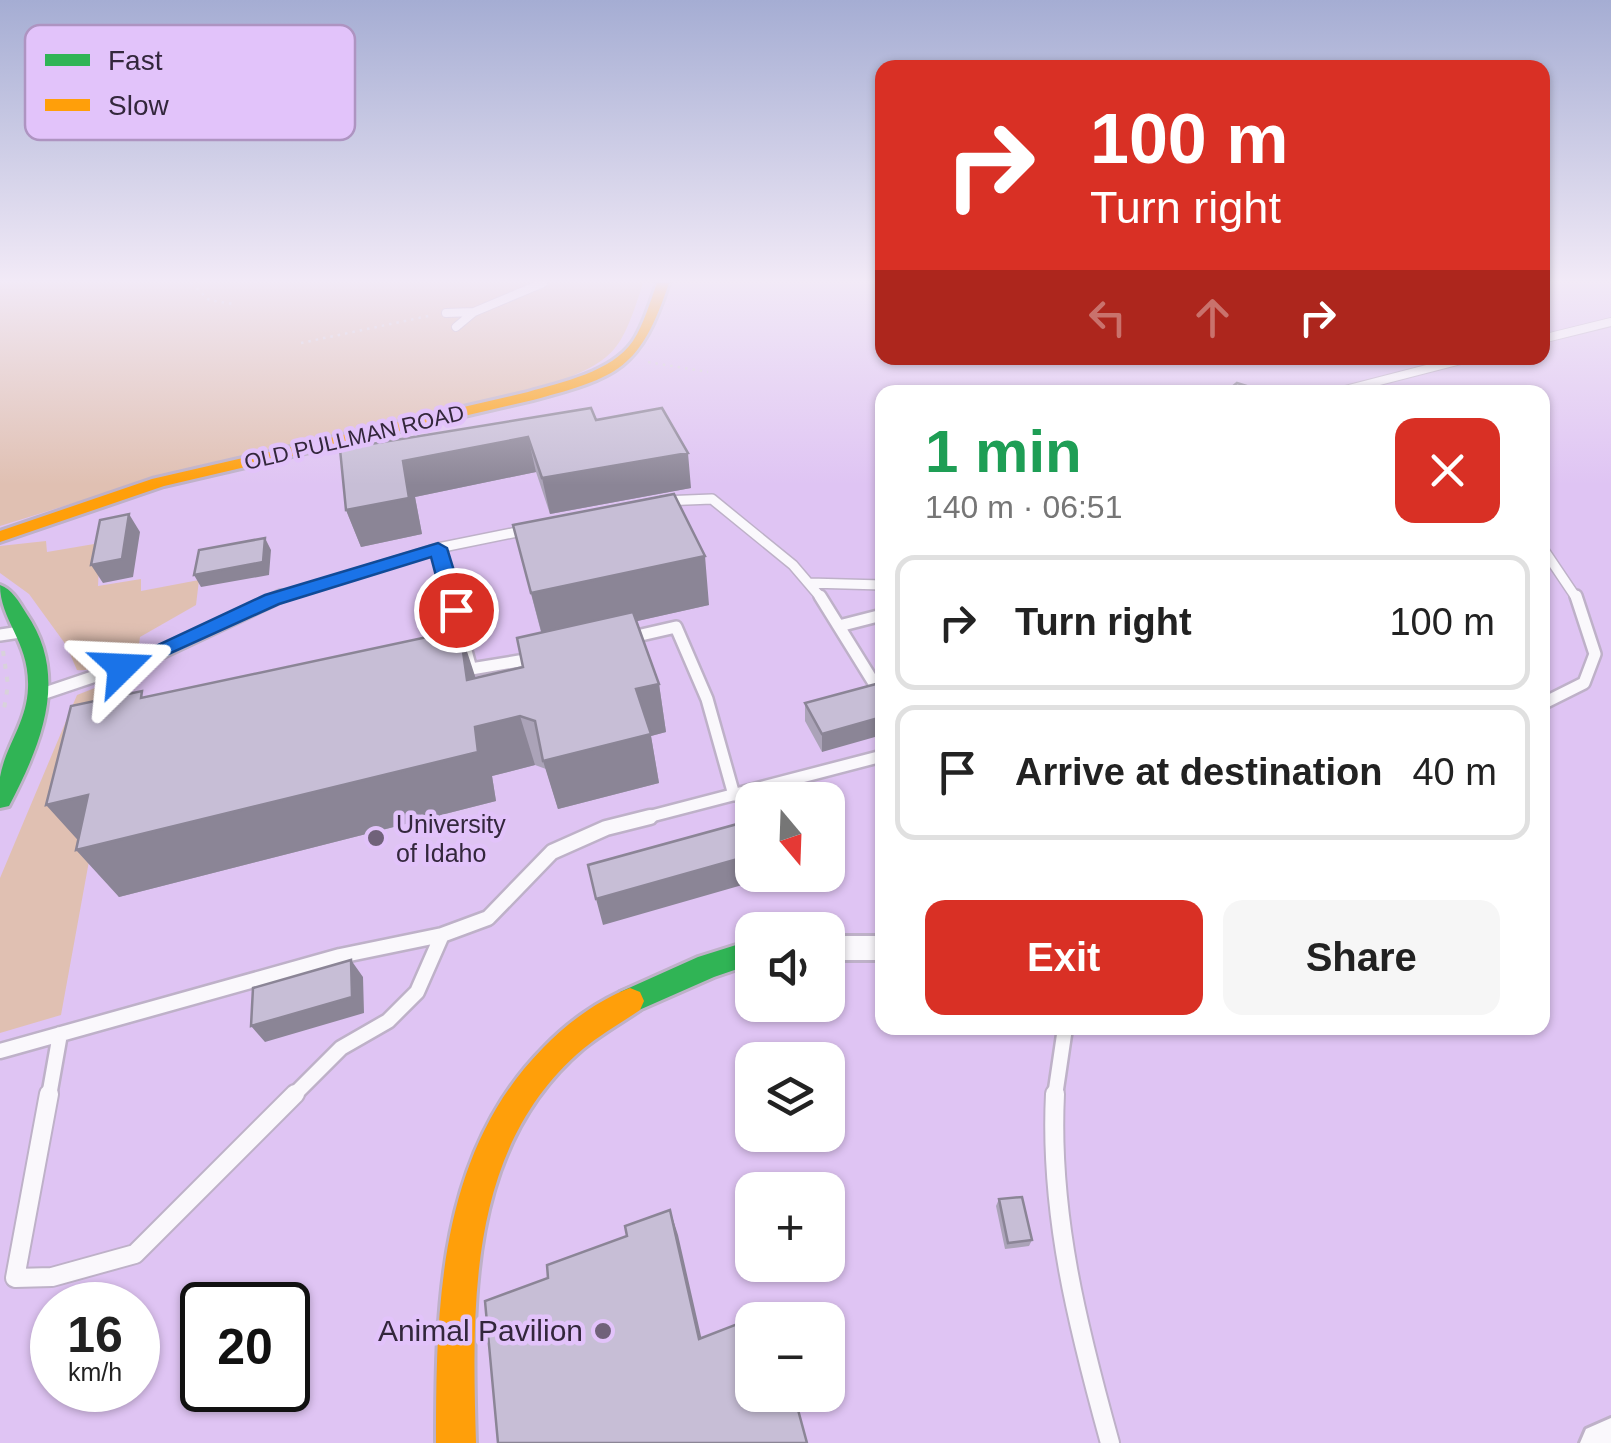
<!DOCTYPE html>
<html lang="en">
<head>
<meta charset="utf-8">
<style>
  body { margin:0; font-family:Arial,sans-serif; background:#f6f6f6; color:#222; height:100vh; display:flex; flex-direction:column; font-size:38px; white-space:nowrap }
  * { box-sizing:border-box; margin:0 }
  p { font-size:32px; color:#767676 }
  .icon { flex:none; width:55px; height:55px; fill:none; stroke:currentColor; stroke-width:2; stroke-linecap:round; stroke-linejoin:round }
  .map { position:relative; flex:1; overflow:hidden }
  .panel { position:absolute; left:875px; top:385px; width:675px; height:650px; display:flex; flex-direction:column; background:#fff; border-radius:20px; box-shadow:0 2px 8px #0004 }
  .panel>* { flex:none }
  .hud { position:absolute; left:875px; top:60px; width:675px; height:305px; border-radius:20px; box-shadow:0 2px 8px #0004; background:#d93025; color:#fff; overflow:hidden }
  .needle { width:65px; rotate:161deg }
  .tools { position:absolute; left:735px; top:782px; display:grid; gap:20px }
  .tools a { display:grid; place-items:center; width:110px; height:110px; border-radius:20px; background:#fff; box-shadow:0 2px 8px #0004; font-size:50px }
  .speed { position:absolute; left:30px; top:1282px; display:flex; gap:20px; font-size:50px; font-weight:700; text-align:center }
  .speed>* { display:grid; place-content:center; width:130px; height:130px; border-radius:50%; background:#fff; box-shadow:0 2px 8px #0004; line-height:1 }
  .speed small { font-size:25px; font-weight:400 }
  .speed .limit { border:5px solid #111; border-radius:15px; background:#fff; color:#111 }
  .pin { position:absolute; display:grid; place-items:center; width:85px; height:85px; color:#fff; margin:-42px; border:5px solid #fff; border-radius:50%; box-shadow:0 2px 10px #0007 }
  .me { position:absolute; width:110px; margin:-55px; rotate:69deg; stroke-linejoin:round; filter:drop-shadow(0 0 8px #0008) }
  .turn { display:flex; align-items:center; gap:35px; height:210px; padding:0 50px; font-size:45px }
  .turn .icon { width:130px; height:130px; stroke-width:2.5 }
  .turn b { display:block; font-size:70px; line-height:85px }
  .lanes { display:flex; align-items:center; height:95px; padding:0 50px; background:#0003; justify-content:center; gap:50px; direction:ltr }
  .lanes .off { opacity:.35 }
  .round { display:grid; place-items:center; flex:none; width:105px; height:105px; border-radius:20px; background:#f6f6f6 }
  .overview { display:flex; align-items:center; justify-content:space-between; height:170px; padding:0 50px }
  h1 { font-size:60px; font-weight:800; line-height:75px; color:#1e9e55 }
  .cta { display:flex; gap:20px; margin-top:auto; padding:20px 50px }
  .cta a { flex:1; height:115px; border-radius:20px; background:#d93025; color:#fff; font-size:40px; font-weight:800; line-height:115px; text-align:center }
  .cta a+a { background:#f6f6f6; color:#222 }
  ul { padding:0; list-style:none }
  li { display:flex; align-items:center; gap:30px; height:135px; margin:0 20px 15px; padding:0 30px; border:5px solid #e0e0e0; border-radius:20px }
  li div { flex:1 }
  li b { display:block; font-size:38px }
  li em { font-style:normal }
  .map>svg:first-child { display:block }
  .built { fill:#dfc4f3; fill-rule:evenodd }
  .green { fill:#e0c0b2 }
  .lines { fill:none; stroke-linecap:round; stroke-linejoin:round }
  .lane-far4-casing { stroke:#beb1c8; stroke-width:10 }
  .lane-far3-casing { stroke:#beb1c8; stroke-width:12 }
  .lane-far2-casing { stroke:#beb1c8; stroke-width:16 }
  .lane-far1-casing { stroke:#beb1c8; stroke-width:19 }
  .lane-casing { stroke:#beb1c8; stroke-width:22 }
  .street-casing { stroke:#beb1c8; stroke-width:6 }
  .fast-casing { stroke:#beb1c8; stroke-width:6 }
  .slow-casing { stroke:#beb1c8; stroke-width:6 }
  .path-far1 { stroke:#d8d2db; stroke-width:2.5; stroke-dasharray:2.5 5; stroke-linecap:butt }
  .path { stroke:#d8d2db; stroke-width:4; stroke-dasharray:5 8; stroke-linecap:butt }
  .lane-far4 { stroke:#faf8fc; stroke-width:8 }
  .lane-far3 { stroke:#faf8fc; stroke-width:9 }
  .lane-far2 { stroke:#faf8fc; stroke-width:11 }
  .lane-far1 { stroke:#faf8fc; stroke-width:14 }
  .lane { stroke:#faf8fc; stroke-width:18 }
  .street { fill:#faf8fc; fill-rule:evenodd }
  .fast { fill:#30b455; fill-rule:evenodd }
  .slow { fill:#ff9f0a; fill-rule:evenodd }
  .wall { fill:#aba3b8 }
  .shaded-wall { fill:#8b8596 }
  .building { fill:#c7bed6; stroke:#8b8596; stroke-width:2.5 }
  .route { fill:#1a73e8; stroke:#114b97; stroke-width:2.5 }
  .poi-dot { fill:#70627a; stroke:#e2c3fa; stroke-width:4 }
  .labels { text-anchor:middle; stroke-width:9; stroke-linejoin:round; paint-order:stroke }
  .far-street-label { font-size:22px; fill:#33273c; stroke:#e2c3fa }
  .poi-label { font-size:25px; fill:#33273c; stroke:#e2c3fa; text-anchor:start }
  .near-poi-label { font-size:30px; fill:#33273c; stroke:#e2c3fa; text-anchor:end }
  .key { fill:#e2c3fa; stroke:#ae94c1; stroke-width:2.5 }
  .key-label { font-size:28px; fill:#33273c }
</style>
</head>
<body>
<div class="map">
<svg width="1611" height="1443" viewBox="0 0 1611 1443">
  <rect width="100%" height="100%" fill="#e1d0ed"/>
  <path class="built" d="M0,283H882V358H1542L1543,283H1611V1443H0ZM882,392H1542V1028H882ZM752,800H828V875H752ZM752,930H828V1005H752ZM752,1060H828V1135H752ZM752,1190H828V1265H752ZM52,1305H138V1390H52ZM202,1305H288V1390H202ZM752,1320H828V1395H752Z"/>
  <path class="green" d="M0,283H643C620,355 615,360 545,387L177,471L0,526Z
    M46,541L47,552L100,543L98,586L141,579V591L199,580L196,605L140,637L139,644C120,658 101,672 77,670L66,645L29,594L0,573V546Z
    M118,679L117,707L61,1015L0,1033V878L77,695Z"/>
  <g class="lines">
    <g class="lane-far4-casing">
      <path id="lane-far4" d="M446,313L474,312
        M456,327L474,312L543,283
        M1542,339L1611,322
        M1337,392L1469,358"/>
    </g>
    <g class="lane-far3-casing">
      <path id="lane-far3" d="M662,501L712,499L793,565L822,599
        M1542,547L1577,599
        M438,548L527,530
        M809,583L882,585
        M273,599L438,548L452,599"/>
    </g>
    <g class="lane-far2-casing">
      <path id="lane-far2" d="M451,596L471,669L537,658
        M820,596L882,696
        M839,626L882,615
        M0,635L27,631
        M628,638L676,627L707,699L734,795
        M42,694L152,657L281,596
        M1542,704L1584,683L1595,654L1576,596
        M640,819L882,756"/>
    </g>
    <g class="lane-far1-casing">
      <path id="lane-far1" d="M0,1051L340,956L442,935L488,918L552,852L606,828L650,817
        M49,1096L60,1034
        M293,1096L341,1048L388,1021L417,992L442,935
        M1055,1096L1065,1028"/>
    </g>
    <g class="lane-casing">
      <path id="lane" d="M49,1094L15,1278L52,1277L135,1254L295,1094
        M1055,1094C1049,1214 1078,1328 1110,1443"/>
    </g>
    <g class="street-casing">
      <path id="street" d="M828,936H882V960H828Z
        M1611,1418V1443H1580L1586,1429Z"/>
    </g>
    <g class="fast-casing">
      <path id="fast" d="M0,585C12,589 19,602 26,613C70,676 41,745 9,806L0,808C0,798 0,787 0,777C5,747 27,722 28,688C30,642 0,621 0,585Z
        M752,940V964L714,977L630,1014L620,1010L616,1001L620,992L698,957Z"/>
    </g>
    <g class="slow-casing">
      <path id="slow" d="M657,283H669C640,369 619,377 533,400L164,486L0,542V531L152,479L528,392C562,382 612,372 633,341C644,324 650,302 657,283Z
        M630,988L640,992L644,1001L640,1010C621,1023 600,1035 583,1049C467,1147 472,1305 476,1443H436C436,1304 439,1153 543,1048C566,1024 598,1000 630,988Z"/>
    </g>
    <path class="path-far1" d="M191,283L209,300L233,304
      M301,343L433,315
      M648,362L708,372"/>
    <path class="path" d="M3,651L8,685L3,715"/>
    <use href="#lane-far4" class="lane-far4"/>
    <use href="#lane-far3" class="lane-far3"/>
    <use href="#lane-far2" class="lane-far2"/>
    <use href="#lane-far1" class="lane-far1"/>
    <use href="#lane" class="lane"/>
    <use href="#street" class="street"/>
    <use href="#fast" class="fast"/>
    <use href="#slow" class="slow"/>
  </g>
  <path class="wall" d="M596,420L691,488L550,514L536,472L415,497L422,534L361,547L346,510Z
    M513,525L709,605L637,621L659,684L666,732L651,736L659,783L558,809L546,769L535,765L492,776L496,801L119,897L78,840L147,697L476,678L523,667L541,632Z
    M876,684L822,752L805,721V703Z
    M999,1199L1032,1240L1029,1246L1005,1249L996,1206Z"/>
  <path class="shaded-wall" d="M528,437L536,472L415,497L422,534L361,547L346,510L403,461Z
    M688,453L691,488L550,514L542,478Z
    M129,514L140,532L133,577L103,583L91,565Z
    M265,538L271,550L269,575L201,587L194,575Z
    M705,556L709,605L544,642L531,593Z
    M460,630L476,679L520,716L535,765L492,776L496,801L119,897L76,850L85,848L46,805Z
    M659,684L666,732L651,736L659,783L558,809L543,761L636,689Z
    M882,717V735L822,752V734Z
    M752,855V875H777L603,925L596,899Z
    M351,960L363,977L364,1013L265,1042L251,1026Z
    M670,1210L678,1235L706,1358L699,1339Z"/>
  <path class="building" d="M1237,383L1266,392H1226Z
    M591,408L596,420L662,408L688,453L542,478L528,437L403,461L409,498L346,510L340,449Z
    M674,494L705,556L531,593L513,525Z
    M129,514L122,559L91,565L100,520Z
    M265,538L263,562L194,575L199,550Z
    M633,612L659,684L636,689L651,734L543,761L535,721L520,716L475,727L478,752L76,850L88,795L46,805L71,706L142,691L141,698L460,630L467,680L523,667L517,638Z
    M876,684L882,693V717L822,734L805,703Z
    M752,820V855L596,899L588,865Z
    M351,960L352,997L251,1026L253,988Z
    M1022,1197L1032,1240L1008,1243L999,1199Z
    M670,1210L699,1339L771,1311L773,1320H752V1395H794L807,1443H498L485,1301L548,1278L547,1265L627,1236L625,1226Z"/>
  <linearGradient id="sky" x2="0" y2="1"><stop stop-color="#a5add3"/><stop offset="0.58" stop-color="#f2eaf7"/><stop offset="1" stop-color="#f2eaf7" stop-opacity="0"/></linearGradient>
  <rect width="1611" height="485" fill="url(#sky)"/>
  <path class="route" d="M438,543L447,548L466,610L463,615L456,617L445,610L431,557L279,604L129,672H114L111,667L265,595Z"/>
  <g class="poi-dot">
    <circle cx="376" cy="838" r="10"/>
    <circle cx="603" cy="1331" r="10"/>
  </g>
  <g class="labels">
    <g class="far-street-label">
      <text transform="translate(354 437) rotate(-13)" y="8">OLD PULLMAN ROAD</text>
    </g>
    <g class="poi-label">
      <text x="396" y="833">University<tspan x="396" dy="29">of Idaho</tspan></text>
    </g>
    <g class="near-poi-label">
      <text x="583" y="1341">Animal Pavilion</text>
    </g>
  </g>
  <rect x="25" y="25" width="330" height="115" rx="15" class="key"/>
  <rect x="45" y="54" width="45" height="12" fill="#30b455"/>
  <rect x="45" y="99" width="45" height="12" fill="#ff9f0a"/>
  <g class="key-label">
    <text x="108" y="70">Fast</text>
    <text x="108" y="115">Slow</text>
  </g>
</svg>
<div class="tools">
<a><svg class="needle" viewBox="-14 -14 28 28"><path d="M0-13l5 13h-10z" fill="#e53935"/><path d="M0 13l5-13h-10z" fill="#767676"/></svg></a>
<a><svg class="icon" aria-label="sound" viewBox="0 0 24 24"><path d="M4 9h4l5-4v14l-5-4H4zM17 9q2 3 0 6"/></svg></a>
<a><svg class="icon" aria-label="layers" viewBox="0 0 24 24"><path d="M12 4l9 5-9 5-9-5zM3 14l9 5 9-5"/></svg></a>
<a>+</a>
<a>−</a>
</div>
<div class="speed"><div>16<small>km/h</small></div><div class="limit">20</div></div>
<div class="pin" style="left:456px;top:610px;background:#d93025"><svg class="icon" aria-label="arrive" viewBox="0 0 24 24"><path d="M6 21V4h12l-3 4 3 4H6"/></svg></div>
<svg class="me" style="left:122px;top:667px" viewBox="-20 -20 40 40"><path d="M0-17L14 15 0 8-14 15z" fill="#1a73e8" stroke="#fff" stroke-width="4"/></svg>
<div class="hud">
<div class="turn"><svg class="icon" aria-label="right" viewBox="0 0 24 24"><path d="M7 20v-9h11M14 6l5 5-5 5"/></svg><div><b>100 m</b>Turn right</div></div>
<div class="lanes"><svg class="icon off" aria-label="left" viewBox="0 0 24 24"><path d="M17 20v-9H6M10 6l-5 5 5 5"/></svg><svg class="icon off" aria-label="ahead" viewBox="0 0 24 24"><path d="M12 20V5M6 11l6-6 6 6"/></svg><svg class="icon" aria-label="right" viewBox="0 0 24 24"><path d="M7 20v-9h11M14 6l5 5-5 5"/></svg></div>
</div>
<section class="panel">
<div class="overview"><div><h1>1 min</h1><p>140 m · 06:51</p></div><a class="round" style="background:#d93025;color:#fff"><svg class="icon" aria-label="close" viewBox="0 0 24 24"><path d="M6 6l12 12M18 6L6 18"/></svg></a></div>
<ul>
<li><svg class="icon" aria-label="right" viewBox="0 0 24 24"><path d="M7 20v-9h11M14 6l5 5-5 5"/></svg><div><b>Turn right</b></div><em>100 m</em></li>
<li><svg class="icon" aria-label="arrive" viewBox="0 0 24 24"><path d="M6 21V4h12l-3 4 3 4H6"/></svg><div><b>Arrive at destination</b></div><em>40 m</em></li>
</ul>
<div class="cta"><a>Exit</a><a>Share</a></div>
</section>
</div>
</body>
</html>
